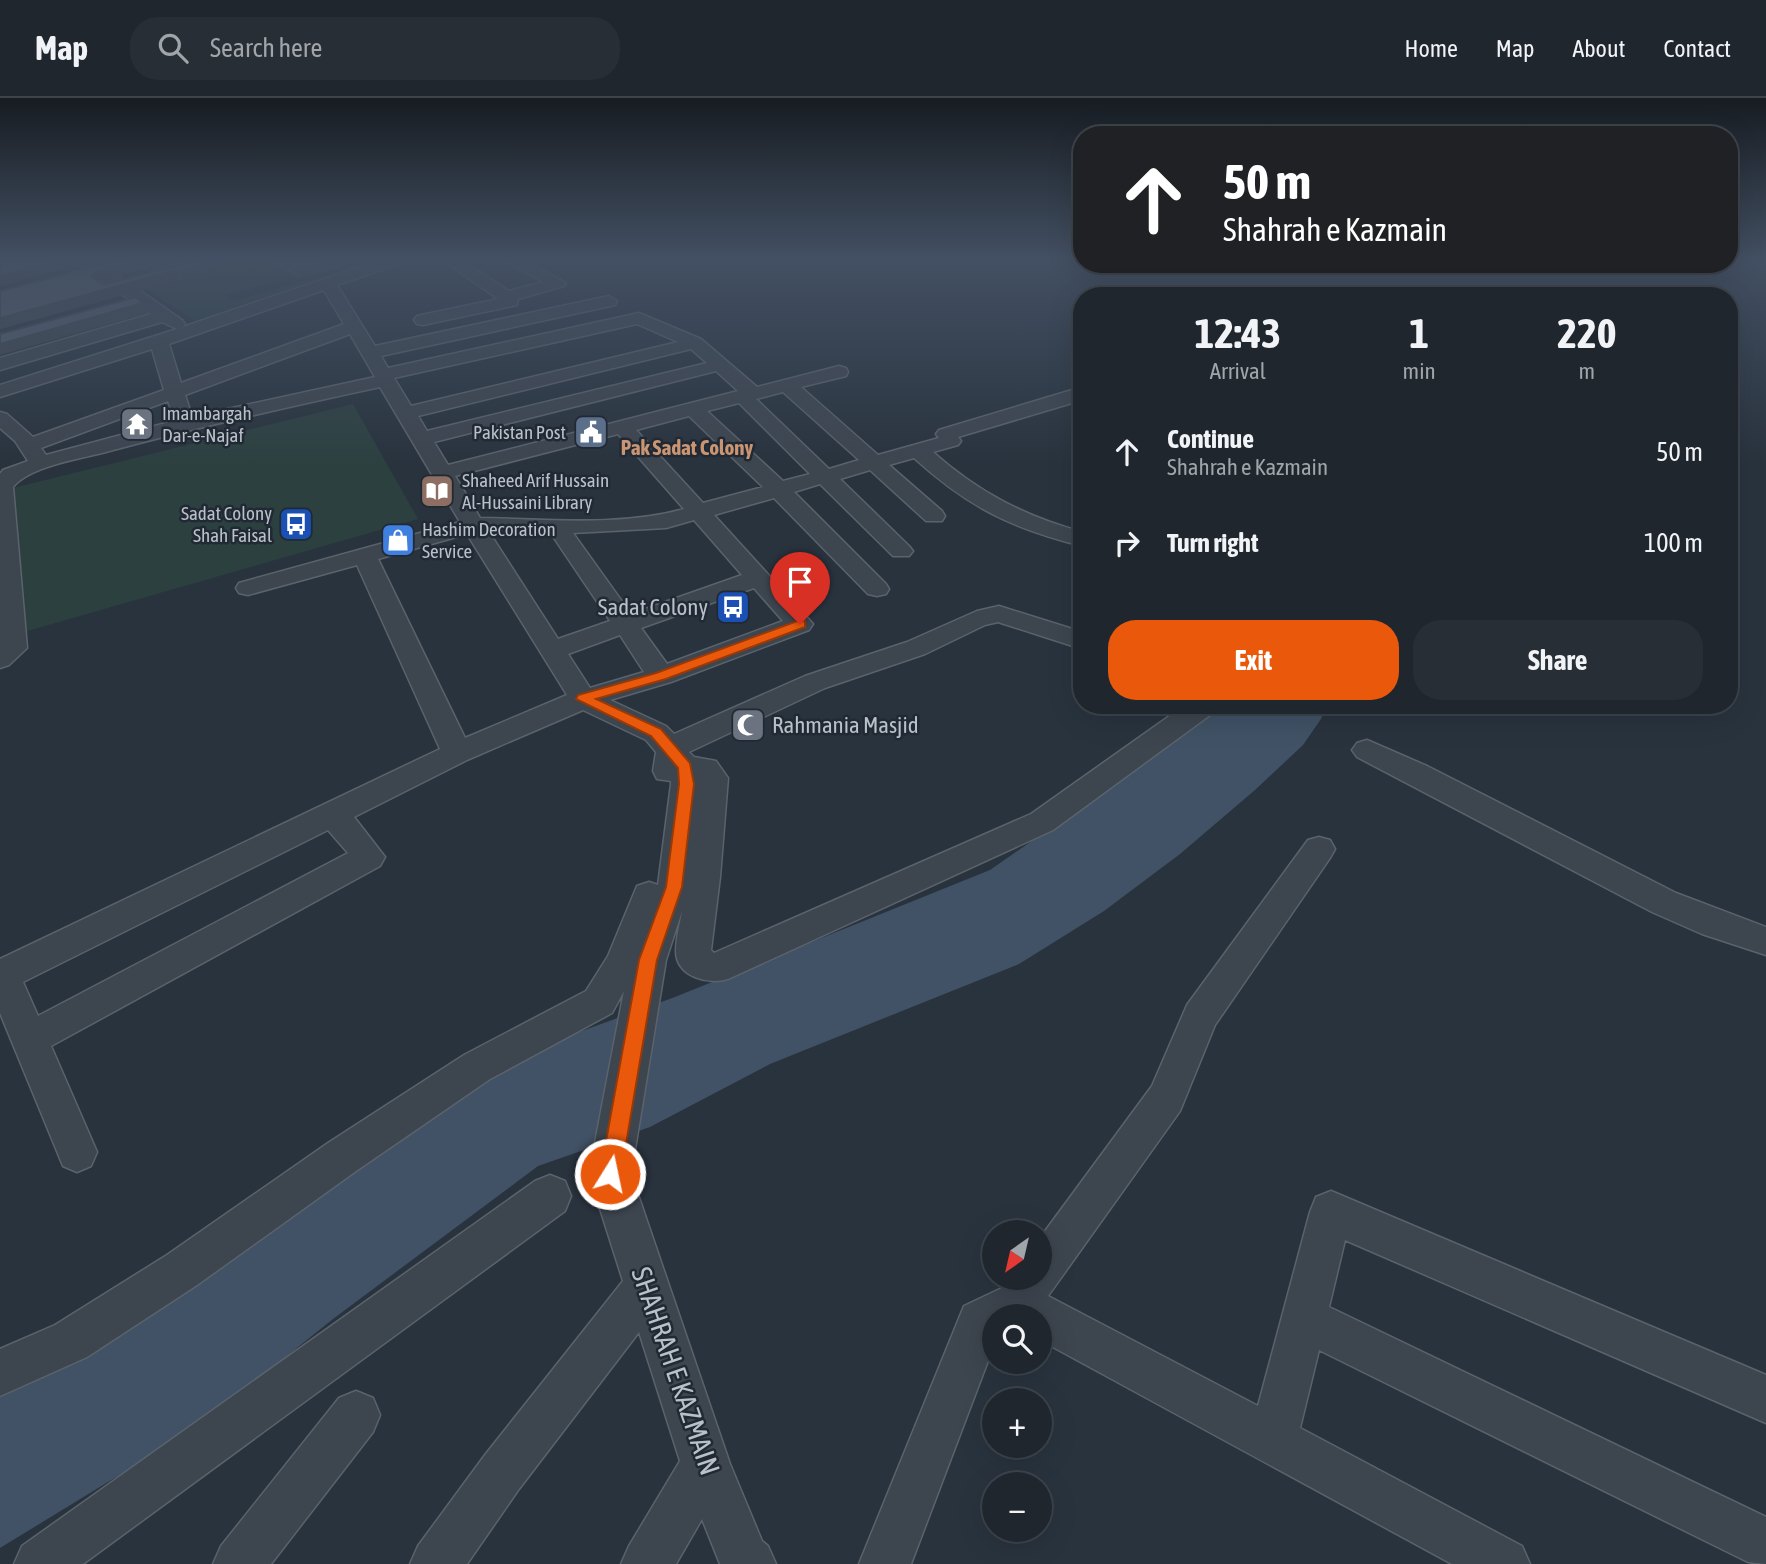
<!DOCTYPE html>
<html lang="en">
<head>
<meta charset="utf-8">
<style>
  body { margin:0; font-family:"Asap Condensed",sans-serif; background:#272e36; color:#f1f3f6; height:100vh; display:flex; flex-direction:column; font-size:26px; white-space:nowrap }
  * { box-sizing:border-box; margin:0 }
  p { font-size:23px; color:#a1a5aa }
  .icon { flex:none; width:38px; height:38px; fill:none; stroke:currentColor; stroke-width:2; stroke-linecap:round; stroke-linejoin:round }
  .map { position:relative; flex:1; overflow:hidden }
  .side { position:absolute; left:1073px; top:189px; width:665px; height:427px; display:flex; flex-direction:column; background:#1f262e; border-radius:28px; box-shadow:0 7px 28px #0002,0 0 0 2px #3c434a }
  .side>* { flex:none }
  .hud { position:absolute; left:1073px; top:28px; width:665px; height:147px; border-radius:28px; box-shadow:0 7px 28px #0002,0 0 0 2px #3c434a; background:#202124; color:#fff; overflow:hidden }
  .needle { width:46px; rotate:214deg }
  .tools { position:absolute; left:982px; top:1122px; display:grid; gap:14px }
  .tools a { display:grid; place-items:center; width:70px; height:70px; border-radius:50%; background:#1f262e; box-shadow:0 7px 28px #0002,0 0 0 2px #3c434a; font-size:35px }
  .pin { position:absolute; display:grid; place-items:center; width:60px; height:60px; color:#fff; margin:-72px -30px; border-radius:50% 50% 50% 0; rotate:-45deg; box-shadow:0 0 7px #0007 }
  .pin .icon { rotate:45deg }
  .me { position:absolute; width:77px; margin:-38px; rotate:10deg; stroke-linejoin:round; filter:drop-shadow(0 0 5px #0008) }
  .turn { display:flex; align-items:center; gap:24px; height:147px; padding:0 35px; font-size:32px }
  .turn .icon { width:91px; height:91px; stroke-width:2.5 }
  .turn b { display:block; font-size:49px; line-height:60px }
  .eta { display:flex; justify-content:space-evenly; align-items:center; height:119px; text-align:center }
  .eta b { font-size:42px; font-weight:700; line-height:49px }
  .action { display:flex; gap:14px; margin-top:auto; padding:14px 35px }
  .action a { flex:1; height:80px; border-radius:28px; background:#ea580c; color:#fff; font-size:28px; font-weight:700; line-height:80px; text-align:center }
  .action a+a { background:#272e36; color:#f1f3f6 }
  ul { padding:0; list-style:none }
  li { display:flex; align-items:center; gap:21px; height:91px; padding:0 35px }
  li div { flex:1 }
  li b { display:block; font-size:26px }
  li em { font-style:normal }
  header { display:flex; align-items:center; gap:42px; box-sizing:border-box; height:98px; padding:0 35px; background:#1f262e; border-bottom:2px solid #3c434a }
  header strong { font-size:33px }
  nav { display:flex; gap:38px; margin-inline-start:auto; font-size:24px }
  .search { width:490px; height:63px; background:#272e36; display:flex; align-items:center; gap:18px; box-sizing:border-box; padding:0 24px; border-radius:28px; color:#a1a5aa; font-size:26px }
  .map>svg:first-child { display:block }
  .green { fill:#2c4040 }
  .water { fill:#415266 }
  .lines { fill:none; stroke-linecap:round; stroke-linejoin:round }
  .minor-casing { stroke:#5a636c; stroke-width:3 }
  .minor { fill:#3d454f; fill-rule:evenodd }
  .wall { fill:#4b535f }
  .shaded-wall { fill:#3d444d }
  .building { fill:#57616e; stroke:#3d444d; stroke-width:2 }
  .route { fill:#ea580c; stroke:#983908; stroke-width:2 }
  .labels { text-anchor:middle; stroke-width:5; stroke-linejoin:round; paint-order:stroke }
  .far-poi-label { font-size:19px; fill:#b9c0c9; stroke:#212a34; text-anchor:start }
  .far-neighbourhood-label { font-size:21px; font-weight:bold; fill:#ca9573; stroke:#212a34 }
  .poi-label { font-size:23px; fill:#b9c0c9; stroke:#212a34; text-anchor:end }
  .near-street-label { font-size:28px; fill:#b9c0c9; stroke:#212a34 }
</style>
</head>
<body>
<header>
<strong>Map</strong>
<div class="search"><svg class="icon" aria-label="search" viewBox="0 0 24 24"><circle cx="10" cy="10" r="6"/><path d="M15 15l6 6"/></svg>Search here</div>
<nav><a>Home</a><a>Map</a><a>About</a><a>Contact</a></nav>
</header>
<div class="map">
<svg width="1766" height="1466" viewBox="0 0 1766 1466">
  <rect width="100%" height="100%" fill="#29333e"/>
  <path class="green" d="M221,161H270L294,178L226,197L234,203L323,177L325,179L195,223L136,184Z
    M353,306L418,421L24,534L9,391Z"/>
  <path class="water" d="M1217,607H1326L1321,621L1303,647L1255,692L1180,756L1104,813L1019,866L770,966L650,1029L538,1068L333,1221L198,1329L0,1450V1298L53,1275L142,1221L483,982L560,941L675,899L990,772L1158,655L1210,617Z"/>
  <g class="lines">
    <g class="minor-casing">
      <path id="minor" d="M70,161H90L126,183L182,222L185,226L183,229L382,161H406L404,164L337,187L375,248L609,198L617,203L615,207L381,258L388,270L639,215L701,241L757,289L839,268L846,270L848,274L846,278L801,289L878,357L939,340L936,336L939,332L1082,289V302L958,339L961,343L958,347L933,354C978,394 1024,418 1082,434V448C1011,430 968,409 914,360L889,367L942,413L945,418L942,423H926L870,372L840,381L909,448L913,453L909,458H893L820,386L794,394L886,486L889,491L886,496L877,498L868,496L774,400L714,417L813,526L809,532L671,584L610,602L666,628L674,636L805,578L907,544L977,513L999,508L1082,534V551L998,524L985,527L925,556L825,590L689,654L694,659L716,663L728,680L720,779L711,852L714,855L1031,716L1185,607H1218L1214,614L1053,732L728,881C709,887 676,879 676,853C676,840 680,826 682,813L666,862L631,1076L730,1366L762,1443L768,1448L776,1466H720L702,1421L676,1466H621L629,1448L680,1363L639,1234L519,1391L467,1466H410L418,1448L485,1357L623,1183L589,1076L624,893L612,915L490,981L356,1073L197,1187L87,1259L0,1298V1251L55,1227L167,1157L328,1045L464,957L586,893L608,858L637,788L649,784L658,787L671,686V683L657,681L653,673L656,654L646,642L583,612L467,662L354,719L385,759L380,768L51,948L97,1054L91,1068L77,1074L63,1068L0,915V861L440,651L357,467L248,497L239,495L236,490L239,485L460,424L380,289C287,309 194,330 102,355C78,361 29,369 13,389L27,550L9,567L0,570V376L3,372L28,363L15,343L0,330V314L7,316L33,339L164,292L152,251L0,299V287L177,231L162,224L0,272V260L151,216ZM324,192L344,226L181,285L169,246ZM637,226L678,244L411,308L394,280ZM350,236L375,279L186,320L191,315L185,297ZM691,251L707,265L427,333L418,318ZM716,273L738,293L448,367L434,344ZM783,294L859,362L829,371L756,301ZM168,303L174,319L181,321L46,357L41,350ZM739,305L810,376L783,383L707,313ZM689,318L763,389L703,405L636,332ZM618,336L684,411C619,429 547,421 480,420L455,378ZM694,422L742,477L631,516L573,435L666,430ZM489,434H550L610,523L558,541ZM467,436L567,597L465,640L378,461ZM754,490L783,523L667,566L641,530ZM620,537L644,574L590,590L568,556ZM328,732L348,755L38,918L23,884Z
        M194,161H221L219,164L160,180L152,175L154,172Z
        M441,161H460L509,193L543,184L501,161H522L566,185L564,188L518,201L517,207L423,227L417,226L414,222L417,218L498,201Z
        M1367,642L1427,668L1676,795L1766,829V857L1702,836L1652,814L1357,659L1352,652L1357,645Z
        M1319,739L1330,742L1335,751L1330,760L1215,927L1180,1013L1048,1198L1258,1308L1310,1114L1316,1099L1331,1093L1766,1277V1325L1345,1142L1329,1209L1766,1419V1466L1748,1464L1319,1252L1300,1330L1522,1448L1530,1466H1452L1040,1242V1218H994V1247L911,1466H859L964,1208L1002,1190L1010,1180H1040V1140L1152,988L1187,907L1308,742Z
        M550,1077L565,1083L571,1098L565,1113L83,1466H14L22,1448L535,1083Z
        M356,1293L373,1300L380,1317L373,1334L271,1466H213L221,1448L339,1300Z"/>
    </g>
    <use href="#minor" class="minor"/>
  </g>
  <path class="wall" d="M143,161H182L101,182L100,184L104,186L205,167L209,176L184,183L181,181L0,231V193Z
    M266,161H368L300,181Z"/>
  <path class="shaded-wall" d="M64,161H103L0,188V178Z
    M143,161H182L101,182L97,189L92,179L96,173Z
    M334,161H368L300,181L297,172Z
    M205,167L209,176L184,183L180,174Z
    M177,172L181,181L0,231V220Z
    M143,205L148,215L0,257V246Z"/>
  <path class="building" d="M0,161H64L0,178Z
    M121,161H143L96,173L92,179L104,186L198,162L205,167L180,174L177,172L0,220V193Z
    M278,161H334L297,172Z
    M136,199L143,205L0,246V236Z"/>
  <linearGradient id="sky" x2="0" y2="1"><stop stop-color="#171c22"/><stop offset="0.44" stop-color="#435063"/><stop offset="1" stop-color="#435063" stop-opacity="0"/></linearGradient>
  <rect width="1766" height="366" fill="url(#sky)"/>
  <path class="route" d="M800,522L805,523V529L666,581L596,601L661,631L690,665L694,686L682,789L657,862L621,1076L618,1083L610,1086L603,1083L600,1076L639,862L666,789L679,686L678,670L651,638L576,601L578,597L656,575Z"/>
  <defs>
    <g id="temple-square" transform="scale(1.75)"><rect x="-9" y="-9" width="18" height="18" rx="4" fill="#6b7280" stroke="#212a34"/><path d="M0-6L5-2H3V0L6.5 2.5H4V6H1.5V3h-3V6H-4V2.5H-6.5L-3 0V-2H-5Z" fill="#fff"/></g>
    <g id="civic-square" transform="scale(1.75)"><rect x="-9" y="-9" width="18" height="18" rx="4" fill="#5c6f8a" stroke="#212a34"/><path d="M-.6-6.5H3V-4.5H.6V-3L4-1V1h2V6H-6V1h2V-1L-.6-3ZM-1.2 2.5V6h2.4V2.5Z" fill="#fff"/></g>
    <g id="library-square" transform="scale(1.75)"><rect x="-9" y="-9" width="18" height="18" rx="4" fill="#8d6e63" stroke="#212a34"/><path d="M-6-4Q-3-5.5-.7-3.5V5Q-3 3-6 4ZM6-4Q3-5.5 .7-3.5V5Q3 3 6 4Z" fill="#fff"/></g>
    <g id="bus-square" transform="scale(1.75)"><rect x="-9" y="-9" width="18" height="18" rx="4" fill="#1a4fb4" stroke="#212a34"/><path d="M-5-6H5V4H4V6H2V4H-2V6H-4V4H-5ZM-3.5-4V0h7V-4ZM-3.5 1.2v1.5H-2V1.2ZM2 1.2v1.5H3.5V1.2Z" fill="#fff"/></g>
    <g id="shop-square" transform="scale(1.75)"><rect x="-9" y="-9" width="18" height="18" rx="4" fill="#3f7fe0" stroke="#212a34"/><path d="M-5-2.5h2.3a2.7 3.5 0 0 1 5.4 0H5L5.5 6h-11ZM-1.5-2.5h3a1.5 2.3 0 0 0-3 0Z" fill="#fff"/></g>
    <g id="mosque-square" transform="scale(1.75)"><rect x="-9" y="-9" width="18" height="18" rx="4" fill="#6b7280" stroke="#212a34"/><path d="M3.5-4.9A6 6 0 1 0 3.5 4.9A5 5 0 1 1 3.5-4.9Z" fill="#fff"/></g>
  </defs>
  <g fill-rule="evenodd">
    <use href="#temple-square" x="137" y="326"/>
    <use href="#civic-square" x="591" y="334"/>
    <use href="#library-square" x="437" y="393"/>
    <use href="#bus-square" x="296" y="426"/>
    <use href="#shop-square" x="398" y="442"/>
    <use href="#bus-square" x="733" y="509"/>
    <use href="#mosque-square" x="748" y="627"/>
  </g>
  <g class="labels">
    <g class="far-poi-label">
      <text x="162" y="322">Imambargah<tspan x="162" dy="22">Dar-e-Najaf</tspan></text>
      <text x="566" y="341" text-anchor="end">Pakistan Post</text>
      <text x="462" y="389">Shaheed Arif Hussain<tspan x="462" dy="22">Al-Hussaini Library</tspan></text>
      <text x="272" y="422" text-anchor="end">Sadat Colony<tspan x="272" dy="22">Shah Faisal</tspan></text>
      <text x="422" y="438">Hashim Decoration<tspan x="422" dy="22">Service</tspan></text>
    </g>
    <g class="far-neighbourhood-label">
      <text x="687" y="357">Pak Sadat Colony</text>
    </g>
    <g class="poi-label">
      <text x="708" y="517">Sadat Colony</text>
      <text x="772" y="635" text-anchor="start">Rahmania Masjid</text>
    </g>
    <g class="near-street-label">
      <text transform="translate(676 1273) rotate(71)" y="10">SHAHRAH E KAZMAIN</text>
    </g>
  </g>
</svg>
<div class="tools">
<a><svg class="needle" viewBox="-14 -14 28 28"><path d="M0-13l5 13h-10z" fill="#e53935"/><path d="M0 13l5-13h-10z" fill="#a1a5aa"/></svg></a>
<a><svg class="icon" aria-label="search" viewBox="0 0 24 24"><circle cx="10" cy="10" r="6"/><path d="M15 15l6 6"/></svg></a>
<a>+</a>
<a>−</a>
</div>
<div class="pin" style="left:800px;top:526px;background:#d93025"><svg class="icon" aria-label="arrive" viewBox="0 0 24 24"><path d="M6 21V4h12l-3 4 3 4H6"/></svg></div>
<svg class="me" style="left:610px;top:1076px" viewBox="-20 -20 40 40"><circle r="17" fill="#ea580c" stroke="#fff" stroke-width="3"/><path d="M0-11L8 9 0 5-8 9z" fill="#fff"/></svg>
<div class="hud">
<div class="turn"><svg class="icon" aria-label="ahead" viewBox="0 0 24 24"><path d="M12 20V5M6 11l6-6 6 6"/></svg><div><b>50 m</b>Shahrah e Kazmain</div></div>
</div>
<section class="side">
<div class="eta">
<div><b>12:43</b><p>Arrival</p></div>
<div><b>1</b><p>min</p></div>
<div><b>220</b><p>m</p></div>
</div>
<ul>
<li><svg class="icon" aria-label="ahead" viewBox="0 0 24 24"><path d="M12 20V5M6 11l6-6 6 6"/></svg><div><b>Continue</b><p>Shahrah e Kazmain</p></div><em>50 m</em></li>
<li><svg class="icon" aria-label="right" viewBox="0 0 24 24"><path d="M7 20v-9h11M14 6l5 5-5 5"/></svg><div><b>Turn right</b></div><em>100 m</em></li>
</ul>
<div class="action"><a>Exit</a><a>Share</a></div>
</section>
</div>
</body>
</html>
